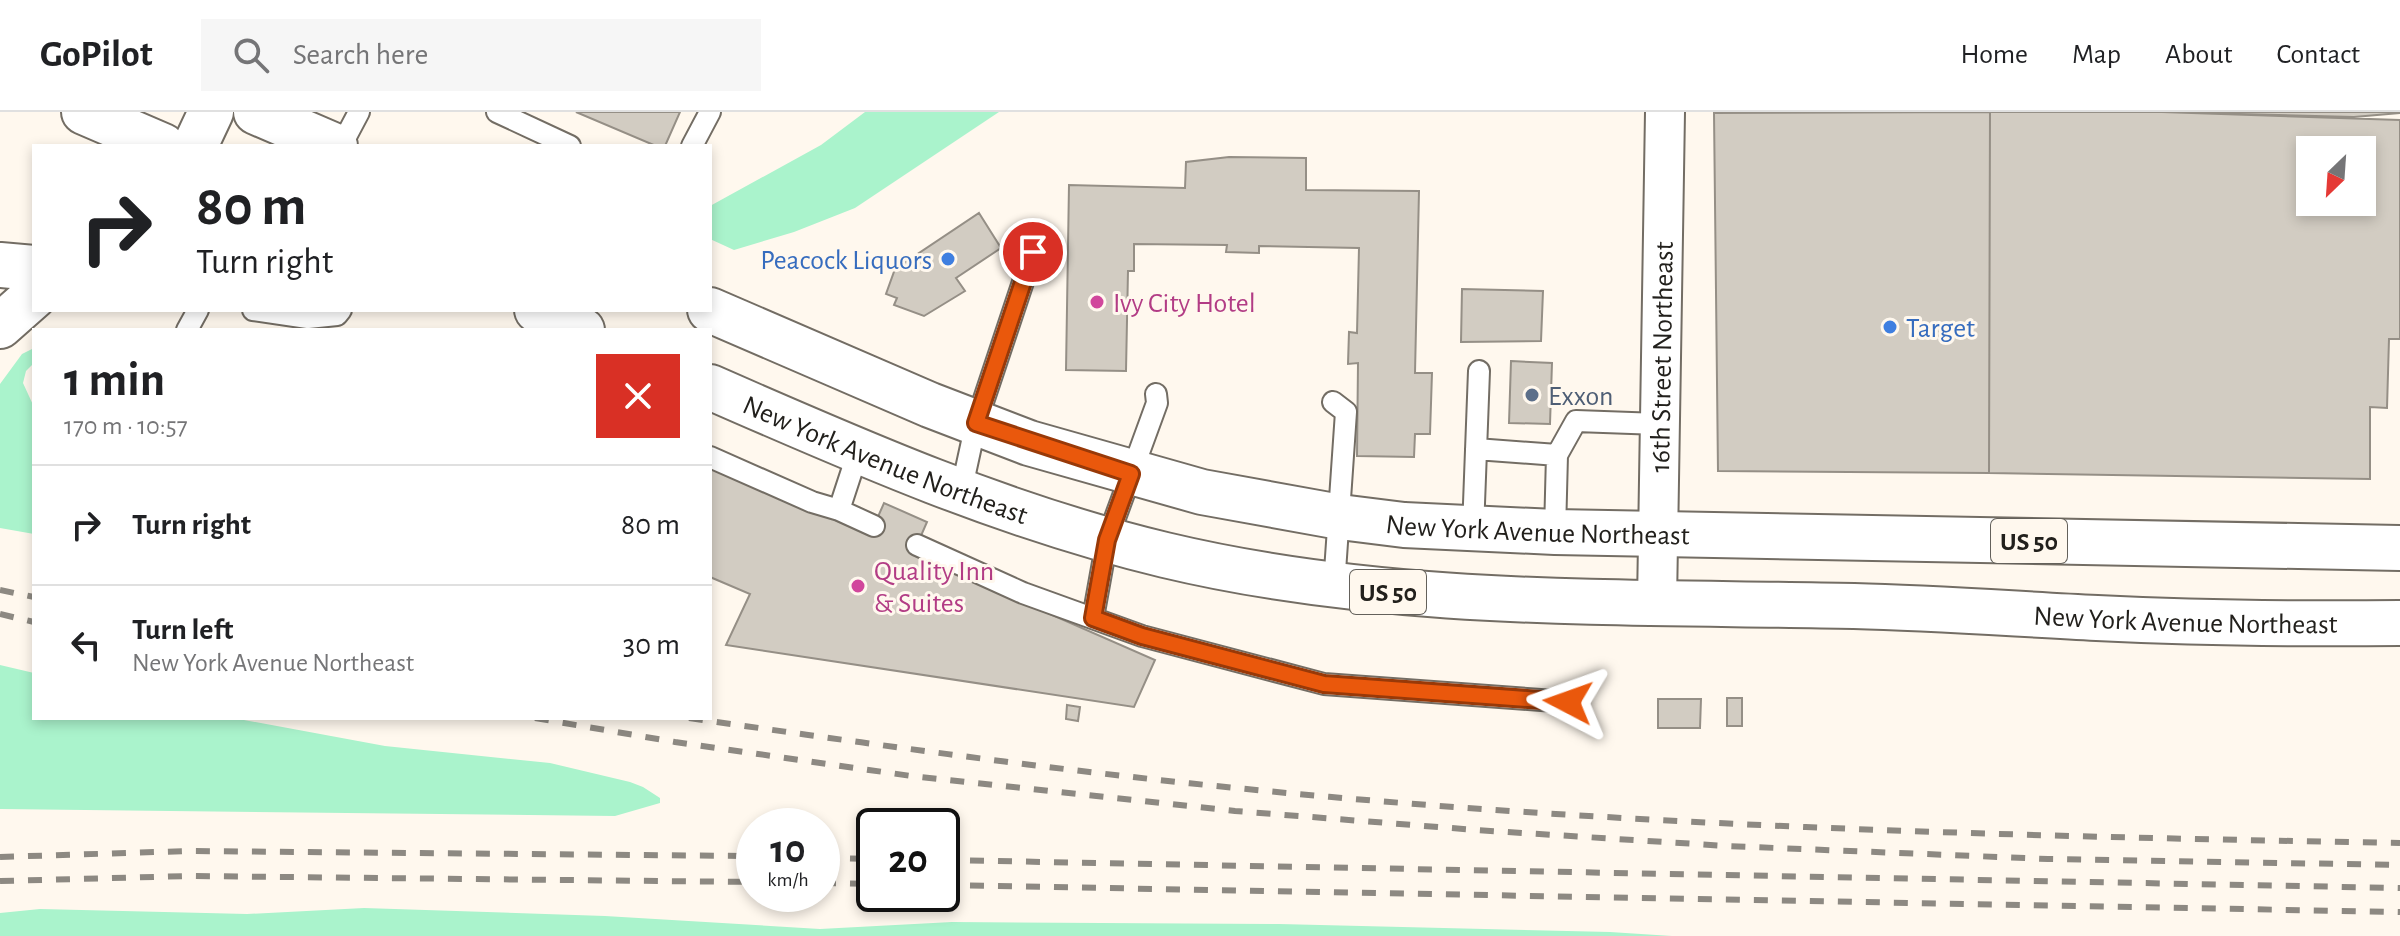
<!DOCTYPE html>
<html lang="en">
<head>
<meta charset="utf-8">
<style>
  body { margin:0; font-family:"Alegreya Sans",sans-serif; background:#f6f6f6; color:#202124; height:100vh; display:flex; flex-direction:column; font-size:30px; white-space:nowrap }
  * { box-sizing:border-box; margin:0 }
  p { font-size:26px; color:#757577 }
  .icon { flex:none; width:44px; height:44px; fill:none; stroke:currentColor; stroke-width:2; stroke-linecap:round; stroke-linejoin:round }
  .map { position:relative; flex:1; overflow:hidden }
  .sheet { position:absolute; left:32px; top:216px; width:680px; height:392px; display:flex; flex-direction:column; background:#fff; border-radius:0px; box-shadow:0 4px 12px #0003 }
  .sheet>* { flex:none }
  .top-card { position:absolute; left:32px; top:32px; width:680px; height:168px; border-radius:0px; box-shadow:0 4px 12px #0003; background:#fff; color:#202124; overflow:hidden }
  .needle { width:52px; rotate:205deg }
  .tools { position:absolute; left:2296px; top:24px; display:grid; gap:16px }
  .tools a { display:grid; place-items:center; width:80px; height:80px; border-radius:0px; background:#fff; box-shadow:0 4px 12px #0003; font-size:40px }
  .speed { position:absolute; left:736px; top:696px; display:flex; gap:16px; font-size:40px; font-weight:700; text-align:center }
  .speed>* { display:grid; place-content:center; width:104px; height:104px; border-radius:50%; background:#fff; box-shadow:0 4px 12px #0003; line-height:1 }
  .speed small { font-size:20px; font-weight:400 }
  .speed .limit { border:4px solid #111; border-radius:12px; background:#fff; color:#111 }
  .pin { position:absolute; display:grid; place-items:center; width:68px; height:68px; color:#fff; margin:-34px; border:4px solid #fff; border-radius:50%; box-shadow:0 2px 8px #0007 }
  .me { position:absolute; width:88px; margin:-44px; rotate:274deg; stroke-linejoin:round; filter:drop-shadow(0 0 6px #0008) }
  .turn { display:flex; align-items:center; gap:28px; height:168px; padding:0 32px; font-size:36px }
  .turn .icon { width:104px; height:104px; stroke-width:2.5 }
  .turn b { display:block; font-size:56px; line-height:68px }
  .round { display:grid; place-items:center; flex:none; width:84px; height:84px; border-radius:0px; background:#f6f6f6 }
  .summary { display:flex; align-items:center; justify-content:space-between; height:136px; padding:0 32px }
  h1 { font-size:48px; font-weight:600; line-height:60px }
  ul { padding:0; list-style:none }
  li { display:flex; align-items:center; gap:24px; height:120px; padding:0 32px; border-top:2px solid #e0e0e0 }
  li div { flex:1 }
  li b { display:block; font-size:30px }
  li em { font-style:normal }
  header { display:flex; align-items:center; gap:48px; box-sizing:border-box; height:112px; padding:0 40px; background:#fff; border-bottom:2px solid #e0e0e0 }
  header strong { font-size:38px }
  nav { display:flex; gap:44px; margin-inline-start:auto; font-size:28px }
  .search { width:560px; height:72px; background:#f6f6f6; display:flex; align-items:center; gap:20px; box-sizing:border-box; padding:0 28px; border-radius:0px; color:#757577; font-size:30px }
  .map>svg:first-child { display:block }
  .green { fill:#aaf3cc }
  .building { fill:#d2ccc2; stroke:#958f86; stroke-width:2; fill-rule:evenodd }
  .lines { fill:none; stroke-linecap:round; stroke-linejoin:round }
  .service-casing { stroke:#736d64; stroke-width:24 }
  .minor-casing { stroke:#736d64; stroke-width:42 }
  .secondary-casing { stroke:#736d64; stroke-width:48 }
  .trunk-casing { stroke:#736d64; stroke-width:48 }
  .service { stroke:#fff; stroke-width:20 }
  .minor { stroke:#fff; stroke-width:38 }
  .secondary { stroke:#fff; stroke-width:44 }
  .trunk { stroke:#fff; stroke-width:44 }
  .rail { stroke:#8d8982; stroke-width:6; stroke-dasharray:14 14; stroke-linecap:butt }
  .route-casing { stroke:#983908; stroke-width:20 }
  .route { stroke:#ea580c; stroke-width:14 }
  .shop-dot { fill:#3f7fe0; stroke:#fff8ee; stroke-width:3 }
  .hotel-dot { fill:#d1479c; stroke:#fff8ee; stroke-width:3 }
  .service-dot { fill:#5c6f8a; stroke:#fff8ee; stroke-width:3 }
  .labels { text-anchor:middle; stroke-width:6; stroke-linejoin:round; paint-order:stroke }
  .shield { fill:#fff8ee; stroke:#64615b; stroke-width:2 }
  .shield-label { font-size:26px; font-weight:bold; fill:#22201c }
  .shop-label { font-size:28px; fill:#366cbe; stroke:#fff8ee; text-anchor:end }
  .hotel-label { font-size:28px; fill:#b23c85; stroke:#fff8ee; text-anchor:start }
  .street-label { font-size:28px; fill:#22201c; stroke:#fff8ee }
  .service-label { font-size:28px; fill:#4e5e75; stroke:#fff8ee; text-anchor:start }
</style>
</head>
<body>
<header>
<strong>GoPilot</strong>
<div class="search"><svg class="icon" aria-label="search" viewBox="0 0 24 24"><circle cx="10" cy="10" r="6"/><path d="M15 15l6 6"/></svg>Search here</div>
<nav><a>Home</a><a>Map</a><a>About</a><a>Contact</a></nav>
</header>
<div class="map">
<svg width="2400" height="824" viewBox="0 0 2400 824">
  <rect width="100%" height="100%" fill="#fff8ee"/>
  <path class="green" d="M865,0H999L855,96L794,120L734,138L710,127V94L821,33Z
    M34,236V251L26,259L23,271L34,295V422L0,416V272L22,242Z
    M0,553L34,561V606H233L385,634L550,651L630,670L643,675L660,686V691L615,704L0,697Z
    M364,796L605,804L820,817L952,810L1279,812L1610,820L1672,824H0V801L40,797L247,802Z"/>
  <path class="building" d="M576,0H680L665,34H656Z
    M1990,0H2162L2400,8V227H2389L2387,296L2370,295V367L1989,361ZM2310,38H2362V90H2310Z
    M1990,0L1989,361L1718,359L1714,1Z
    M2162,0H2400V1L2354,5Z
    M1229,45L1306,46V78L1419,79L1415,261H1432L1430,322H1415L1414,345L1357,344L1358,251L1348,252L1349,220L1357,221L1359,136L1259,134V141L1226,140L1227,133L1134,132V159H1128L1126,259L1066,258L1069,73L1185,76L1186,50Z
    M979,101L1001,136L956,166L965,179L924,204L894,193L897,186L886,182L895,157Z
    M1462,177L1543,179L1541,229L1461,230Z
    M1511,249L1552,251L1550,312L1509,311Z
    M710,354L870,423L884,391L927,410L913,442L1155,548L1134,595L726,533L750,482L710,465Z
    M1727,586H1742V614H1727Z
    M1658,587H1701L1700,616H1658Z
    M1067,593L1080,595L1078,609L1066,607Z"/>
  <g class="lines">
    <g class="service-casing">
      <path id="service" d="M497,0L570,34
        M341,34L359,0
        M692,34L710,0
        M253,198L308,206L337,203L341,198
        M187,218L198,198
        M1333,290L1346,300L1334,474
        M1476,337L1557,343
        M858,340L839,398L874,414
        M710,345L812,390L839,398
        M961,380L976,311L1033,140
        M1473,418L1479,259
        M1555,420L1557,343L1576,309L1659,312
        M917,433L1023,481L1142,524L1324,572L1568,590
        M1093,506L1107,428L1157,291L1156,282"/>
    </g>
    <g class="minor-casing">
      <g id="minor">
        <path id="s1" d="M1657,491L1665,0"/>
      </g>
    </g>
    <g class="secondary-casing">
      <path id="secondary" d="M195,34L211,0
        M0,153L34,156
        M0,214L34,184"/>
    </g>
    <g class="trunk-casing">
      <g id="trunk">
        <path d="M84,0L163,34"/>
        <path d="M256,0L335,34"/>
        <path d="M537,198L582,218"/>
        <path id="s2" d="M710,198L930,293L1029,331L1202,380L1340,405L1404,413L1555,420L2400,436"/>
        <path id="s3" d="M710,275C858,340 1006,405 1165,443C1391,497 1623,489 1854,494C1935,496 2016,502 2097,506C2197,511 2299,512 2400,511"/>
      </g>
    </g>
    <use href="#service" class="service"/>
    <use href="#minor" class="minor"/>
    <use href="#secondary" class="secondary"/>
    <use href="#trunk" class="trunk"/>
    <path class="rail" d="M0,478L34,485
      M0,502L34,510
      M535,606L675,630L911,664L1235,699L1476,718L1727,734L2048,747L2400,753
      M689,606C871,632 1053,658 1236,676C1623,715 2012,724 2400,731
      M0,745L188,739L754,744
      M822,746L874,747
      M942,748L2400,776
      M0,769L189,764L754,770
      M822,771L874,772
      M942,773L2400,800"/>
  </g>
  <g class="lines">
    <g class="route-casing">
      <path id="route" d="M1033,140L976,311L1131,362L1107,428L1093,506L1142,524L1324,572L1568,590"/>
    </g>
    <use href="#route" class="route"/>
  </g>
  <g class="shop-dot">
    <circle cx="948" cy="147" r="8"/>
    <circle cx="1890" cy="215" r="8"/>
  </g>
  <g class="hotel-dot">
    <circle cx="1097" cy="190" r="8"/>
    <circle cx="858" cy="474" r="8"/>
  </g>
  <circle class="service-dot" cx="1532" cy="283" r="8"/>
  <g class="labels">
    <g class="shield">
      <rect x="1991" y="407" width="76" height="44" rx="6"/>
      <rect x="1350" y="458" width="76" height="44" rx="6"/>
    </g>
    <g class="shield-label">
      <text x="2029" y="438">US 50</text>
      <text x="1388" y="489">US 50</text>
    </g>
    <g class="shop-label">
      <text x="932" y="157">Peacock Liquors</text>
      <text x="1906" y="225" text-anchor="start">Target</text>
    </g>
    <g class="hotel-label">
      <text x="1113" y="200">Ivy City Hotel</text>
      <text x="874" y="468">Quality Inn<tspan x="874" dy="32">&amp; Suites</tspan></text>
    </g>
    <g class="street-label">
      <text dy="10" stroke="none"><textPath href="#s1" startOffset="246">16th Street Northeast</textPath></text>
      <text dy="10" stroke="none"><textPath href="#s3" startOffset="190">New York Avenue Northeast</textPath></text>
      <text dy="10" stroke="none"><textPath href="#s2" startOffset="864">New York Avenue Northeast</textPath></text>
      <text dy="10" stroke="none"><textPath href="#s3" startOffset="1510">New York Avenue Northeast</textPath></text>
    </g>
    <g class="service-label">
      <text x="1548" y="293">Exxon</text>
    </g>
  </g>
</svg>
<div class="tools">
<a><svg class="needle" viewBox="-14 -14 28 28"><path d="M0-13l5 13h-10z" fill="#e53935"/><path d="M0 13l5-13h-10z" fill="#757577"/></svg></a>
</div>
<div class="speed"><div>10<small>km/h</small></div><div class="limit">20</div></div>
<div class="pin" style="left:1033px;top:140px;background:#d93025"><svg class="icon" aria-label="arrive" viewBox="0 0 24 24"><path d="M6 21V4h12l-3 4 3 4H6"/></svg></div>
<svg class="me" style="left:1568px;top:590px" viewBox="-20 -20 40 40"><path d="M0-17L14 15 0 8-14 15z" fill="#ea580c" stroke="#fff" stroke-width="4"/></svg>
<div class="top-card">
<div class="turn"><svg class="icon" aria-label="right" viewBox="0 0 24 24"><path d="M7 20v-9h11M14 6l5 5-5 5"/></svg><div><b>80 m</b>Turn right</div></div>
</div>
<section class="sheet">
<div class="summary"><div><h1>1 min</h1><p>170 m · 10:57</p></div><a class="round" style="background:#d93025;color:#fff"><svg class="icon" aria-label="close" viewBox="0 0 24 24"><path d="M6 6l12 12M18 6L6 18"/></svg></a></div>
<ul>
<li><svg class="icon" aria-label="right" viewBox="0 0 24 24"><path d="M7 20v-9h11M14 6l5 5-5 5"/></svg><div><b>Turn right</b></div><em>80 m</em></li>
<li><svg class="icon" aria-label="left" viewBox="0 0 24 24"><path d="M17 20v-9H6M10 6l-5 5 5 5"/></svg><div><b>Turn left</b><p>New York Avenue Northeast</p></div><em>30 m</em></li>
</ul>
</section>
</div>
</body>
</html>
